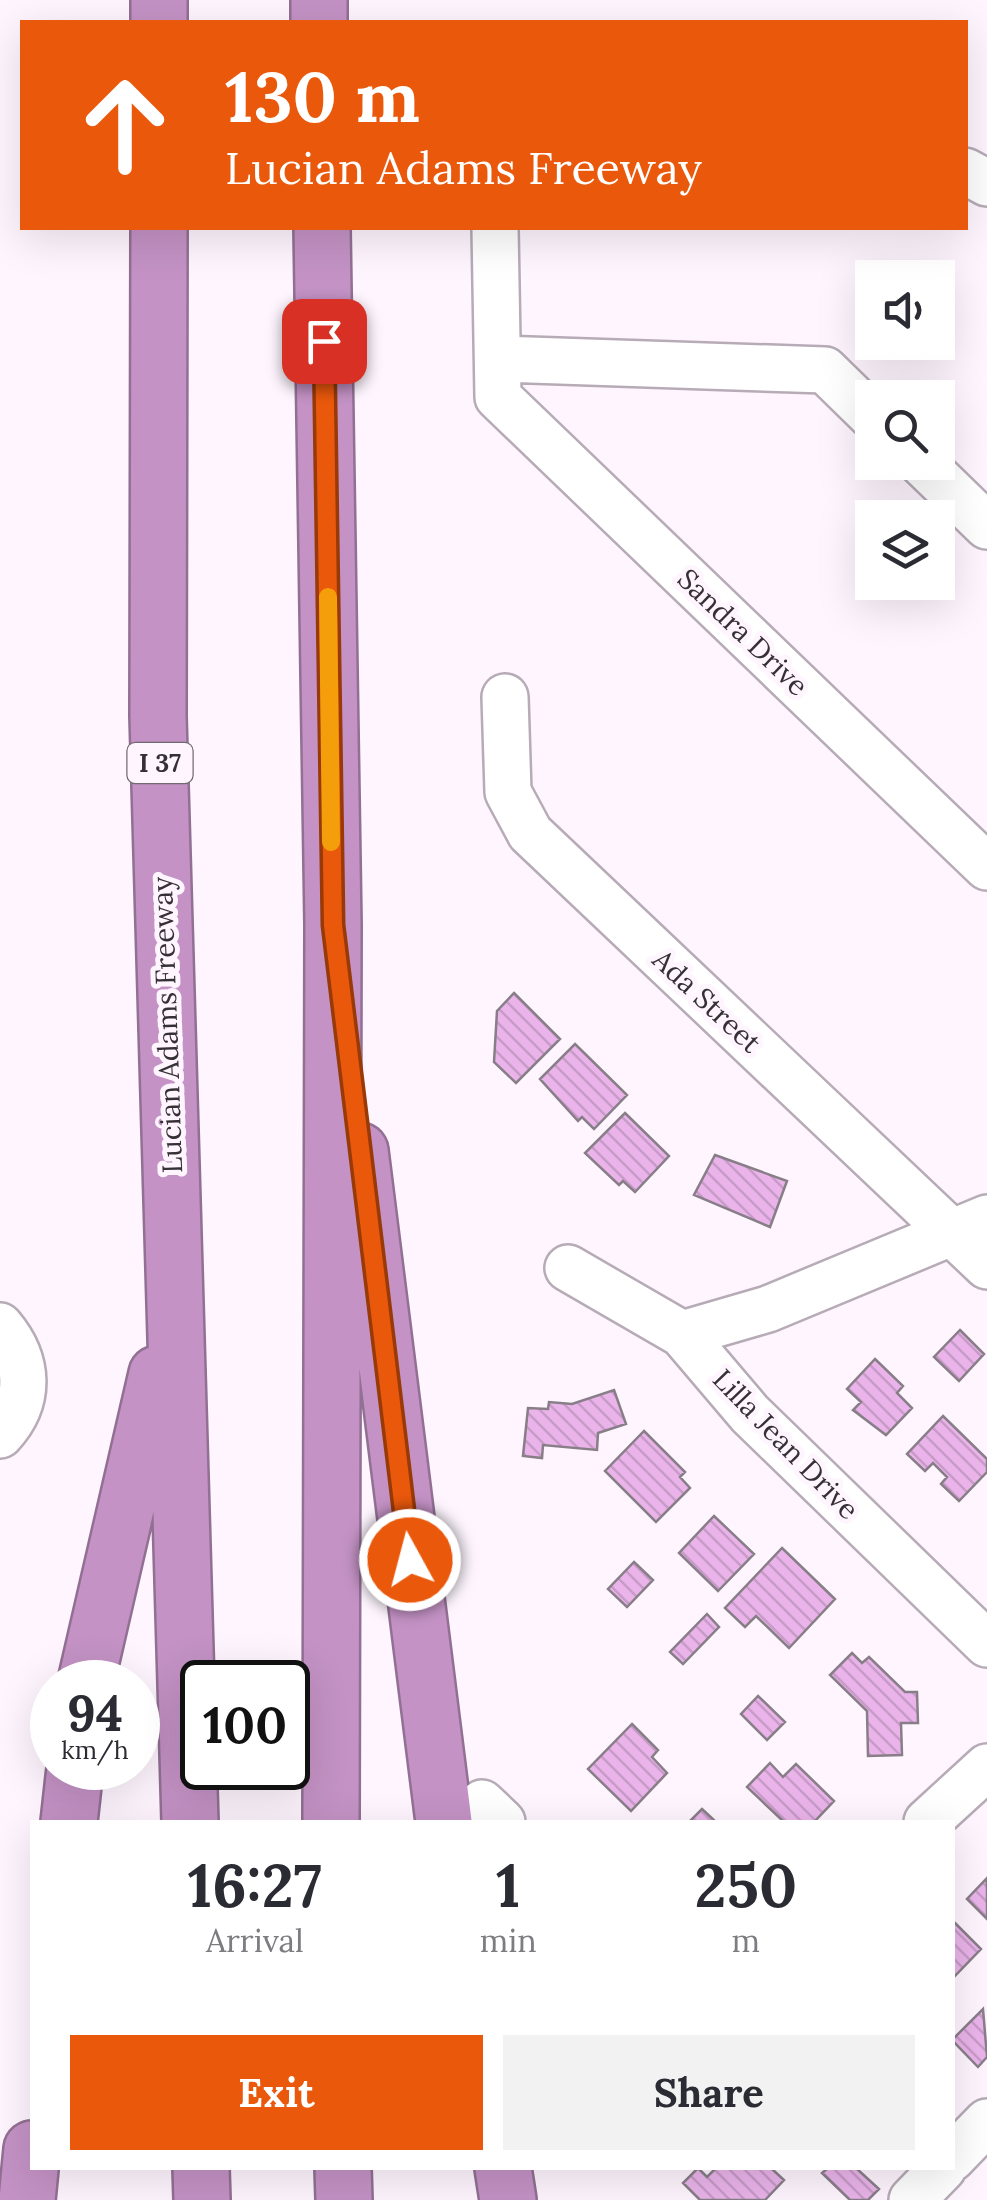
<!DOCTYPE html>
<html lang="en">
<head>
<meta charset="utf-8">
<style>
  body { margin:0; font-family:Lora,serif; background:#f2f2f3; color:#2b2b33; height:100vh; display:flex; flex-direction:column; font-size:38px; white-space:nowrap }
  * { box-sizing:border-box; margin:0 }
  p { font-size:32px; color:#7c7c81 }
  .icon { flex:none; width:55px; height:55px; fill:none; stroke:currentColor; stroke-width:2; stroke-linecap:round; stroke-linejoin:round }
  .map { position:relative; flex:1; overflow:hidden }
  .side { position:absolute; left:30px; top:1820px; width:925px; height:350px; display:flex; flex-direction:column; background:#fff; border-radius:0px; box-shadow:0 10px 40px #0002 }
  .side>* { flex:none }
  .top-card { position:absolute; left:20px; top:20px; width:948px; height:210px; border-radius:0px; box-shadow:0 10px 40px #0002; background:#ea580c; color:#fff; overflow:hidden }
  .buttons { position:absolute; left:855px; top:260px; display:grid; gap:20px }
  .buttons a { display:grid; place-items:center; width:100px; height:100px; border-radius:0px; background:#fff; box-shadow:0 10px 40px #0002; font-size:50px }
  .speed { position:absolute; left:30px; top:1660px; display:flex; gap:20px; font-size:50px; font-weight:700; text-align:center }
  .speed>* { display:grid; place-content:center; width:130px; height:130px; border-radius:50%; background:#fff; box-shadow:0 10px 40px #0002; line-height:1 }
  .speed small { font-size:25px; font-weight:400 }
  .speed .limit { border:5px solid #111; border-radius:15px; background:#fff; color:#111 }
  .pin { position:absolute; display:grid; place-items:center; width:85px; height:85px; color:#fff; margin:-42px; border-radius:20px; box-shadow:0 5px 15px #0006 }
  .me { position:absolute; width:110px; margin:-55px; rotate:353deg; stroke-linejoin:round; filter:drop-shadow(0 0 8px #0008) }
  .turn { display:flex; align-items:center; gap:35px; height:210px; padding:0 40px; font-size:45px }
  .turn .icon { width:130px; height:130px; stroke-width:2.5 }
  .turn b { display:block; font-size:70px; line-height:85px }
  .eta { display:flex; justify-content:space-evenly; align-items:center; height:170px; text-align:center }
  .eta b { font-size:60px; font-weight:700; line-height:70px }
  .action { display:flex; gap:20px; margin-top:auto; padding:20px 40px }
  .action a { flex:1; height:115px; border-radius:0px; background:#ea580c; color:#fff; font-size:40px; font-weight:700; line-height:115px; text-align:center }
  .action a+a { background:#f2f2f3; color:#2b2b33 }
  .map>svg:first-child { display:block }
  .building { fill:url(#building-back-hatch); stroke:#887e88; stroke-width:2.5 }
  .lines { fill:none; stroke-linecap:round; stroke-linejoin:round }
  .minor-casing { stroke:#b6abb6; stroke-width:50 }
  .highway-casing { stroke:#927093; stroke-width:60 }
  .minor { stroke:#fff; stroke-width:45 }
  .highway { stroke:#c492c5; stroke-width:55 }
  .route-casing { stroke:#983908; stroke-width:25 }
  .route { stroke:#ea580c; stroke-width:18 }
  .slow { stroke:#f59e0b; stroke-width:18 }
  .labels { text-anchor:middle; stroke-width:10; stroke-linejoin:round; paint-order:stroke }
  .shield { fill:#fef5fe; stroke:#716b71; stroke-width:2.5 }
  .shield-label { font-size:25px; font-weight:bold; fill:#353035 }
  .street-label { font-size:28px; fill:#353035; stroke:#fef5fe }
</style>
</head>
<body>
<div class="map">
<svg width="987" height="2200" viewBox="0 0 987 2200">
  <defs>
    <pattern id="building-back-hatch" width="6" height="6" patternUnits="userSpaceOnUse" patternTransform="scale(2.5)"><rect width="6" height="6" fill="#eab4ea"/><path d="M-1 5l2 2M0 0l6 6M5-1l2 2" fill="none" stroke="#c99bc9"/></pattern>
  </defs>
  <rect width="100%" height="100%" fill="#fef5fe"/>
  <path class="building" d="M514,993L560,1039L516,1083L494,1062L497,1011Z
    M575,1044L627,1095L594,1129L582,1117L578,1121L540,1079Z
    M625,1113L669,1156L635,1192L623,1181L619,1185L585,1153Z
    M715,1155L787,1181L770,1227L694,1195Z
    M960,1330L984,1354L959,1381L934,1357Z
    M875,1359L903,1386L897,1393L912,1408L886,1435L853,1410L861,1402L847,1389Z
    M614,1390L626,1424L598,1433L597,1450L543,1445L542,1458L523,1456L528,1408L548,1409L549,1402L572,1404Z
    M943,1416L987,1459V1472L959,1501L941,1484L947,1477L933,1463L925,1471L907,1454Z
    M644,1431L685,1472L680,1477L690,1488L656,1522L605,1471Z
    M714,1516L754,1554L718,1591L679,1553Z
    M782,1548L835,1599L789,1648L756,1616L745,1627L725,1608Z
    M634,1562L653,1580L627,1607L608,1589Z
    M707,1614L719,1627L683,1664L670,1652Z
    M852,1653L862,1663L869,1657L905,1692H917L918,1723H901L902,1755L868,1756L867,1711L830,1675Z
    M758,1696L785,1722L767,1740L741,1714Z
    M632,1724L658,1750L652,1757L667,1773L631,1811L588,1769Z
    M770,1763L783,1777L796,1764L834,1801L814,1822H784L747,1787Z
    M702,1809L716,1822H689Z
    M987,1878V1919L967,1899Z
    M955,1923L981,1949L952,1979V1926Z
    M983,2009L987,2057L978,2067L952,2040Z
    M698,2168L707,2177L716,2168H771L784,2180L765,2200H700L683,2183Z
    M828,2168H856L879,2189L868,2200H850L822,2173Z"/>
  <g class="lines">
    <g class="minor-casing">
      <path id="minor" d="M965,171L987,183
        M495,228L498,397L987,867
        M498,359L825,370L872,416
        M921,462L987,526
        M505,697L508,792L530,833L987,1266
        M568,1268L682,1334L750,1414L987,1644
        M0,1326C29,1360 32,1401 0,1435
        M682,1334L768,1309L987,1218
        M482,1803L502,1822
        M927,1822L987,1767
        M952,2158L987,2122
        M912,2200L943,2168"/>
    </g>
    <g class="highway-casing">
      <path id="highway" d="M319,0V22
        M159,22V0
        M159,228L158,716L190,1822
        M322,228L333,925L331,1822
        M360,1151L444,1822
        M86,1682L157,1374
        M69,1822L75,1768
        M201,2168L202,2200
        M343,2168L344,2200
        M503,2168L508,2200
        M27,2200L32,2149"/>
    </g>
    <use href="#minor" class="minor"/>
    <use href="#highway" class="highway"/>
  </g>
  <g class="lines">
    <g class="route-casing">
      <path id="route" d="M324,341L333,925L410,1560"/>
    </g>
    <use href="#route" class="route"/>
    <path class="slow" d="M328,597L331,842"/>
  </g>
  <g class="labels">
    <rect class="shield" x="127.5" y="743" width="65" height="40" rx="8"/>
    <g class="shield-label">
      <text x="160" y="772">I 37</text>
    </g>
    <g class="street-label">
      <text transform="translate(743 632) rotate(44)" y="10">Sandra Drive</text>
      <text transform="translate(707 1001) rotate(43)" y="10">Ada Street</text>
      <text transform="translate(167 1025) rotate(-92)" y="10">Lucian Adams Freeway</text>
      <text transform="translate(786 1444) rotate(46)" y="10">Lilla Jean Drive</text>
    </g>
  </g>
</svg>
<div class="buttons">
<a><svg class="icon" aria-label="sound" viewBox="0 0 24 24"><path d="M4 9h4l5-4v14l-5-4H4zM17 9q2 3 0 6"/></svg></a>
<a><svg class="icon" aria-label="search" viewBox="0 0 24 24"><circle cx="10" cy="10" r="6"/><path d="M15 15l6 6"/></svg></a>
<a><svg class="icon" aria-label="layers" viewBox="0 0 24 24"><path d="M12 4l9 5-9 5-9-5zM3 14l9 5 9-5"/></svg></a>
</div>
<div class="speed"><div>94<small>km/h</small></div><div class="limit">100</div></div>
<div class="pin" style="left:324px;top:341px;background:#d93025"><svg class="icon" aria-label="arrive" viewBox="0 0 24 24"><path d="M6 21V4h12l-3 4 3 4H6"/></svg></div>
<svg class="me" style="left:410px;top:1560px" viewBox="-20 -20 40 40"><circle r="17" fill="#ea580c" stroke="#fff" stroke-width="3"/><path d="M0-11L8 9 0 5-8 9z" fill="#fff"/></svg>
<div class="top-card">
<div class="turn"><svg class="icon" aria-label="ahead" viewBox="0 0 24 24"><path d="M12 20V5M6 11l6-6 6 6"/></svg><div><b>130 m</b>Lucian Adams Freeway</div></div>
</div>
<section class="side">
<div class="eta">
<div><b>16:27</b><p>Arrival</p></div>
<div><b>1</b><p>min</p></div>
<div><b>250</b><p>m</p></div>
</div>
<div class="action"><a>Exit</a><a>Share</a></div>
</section>
</div>
</body>
</html>
